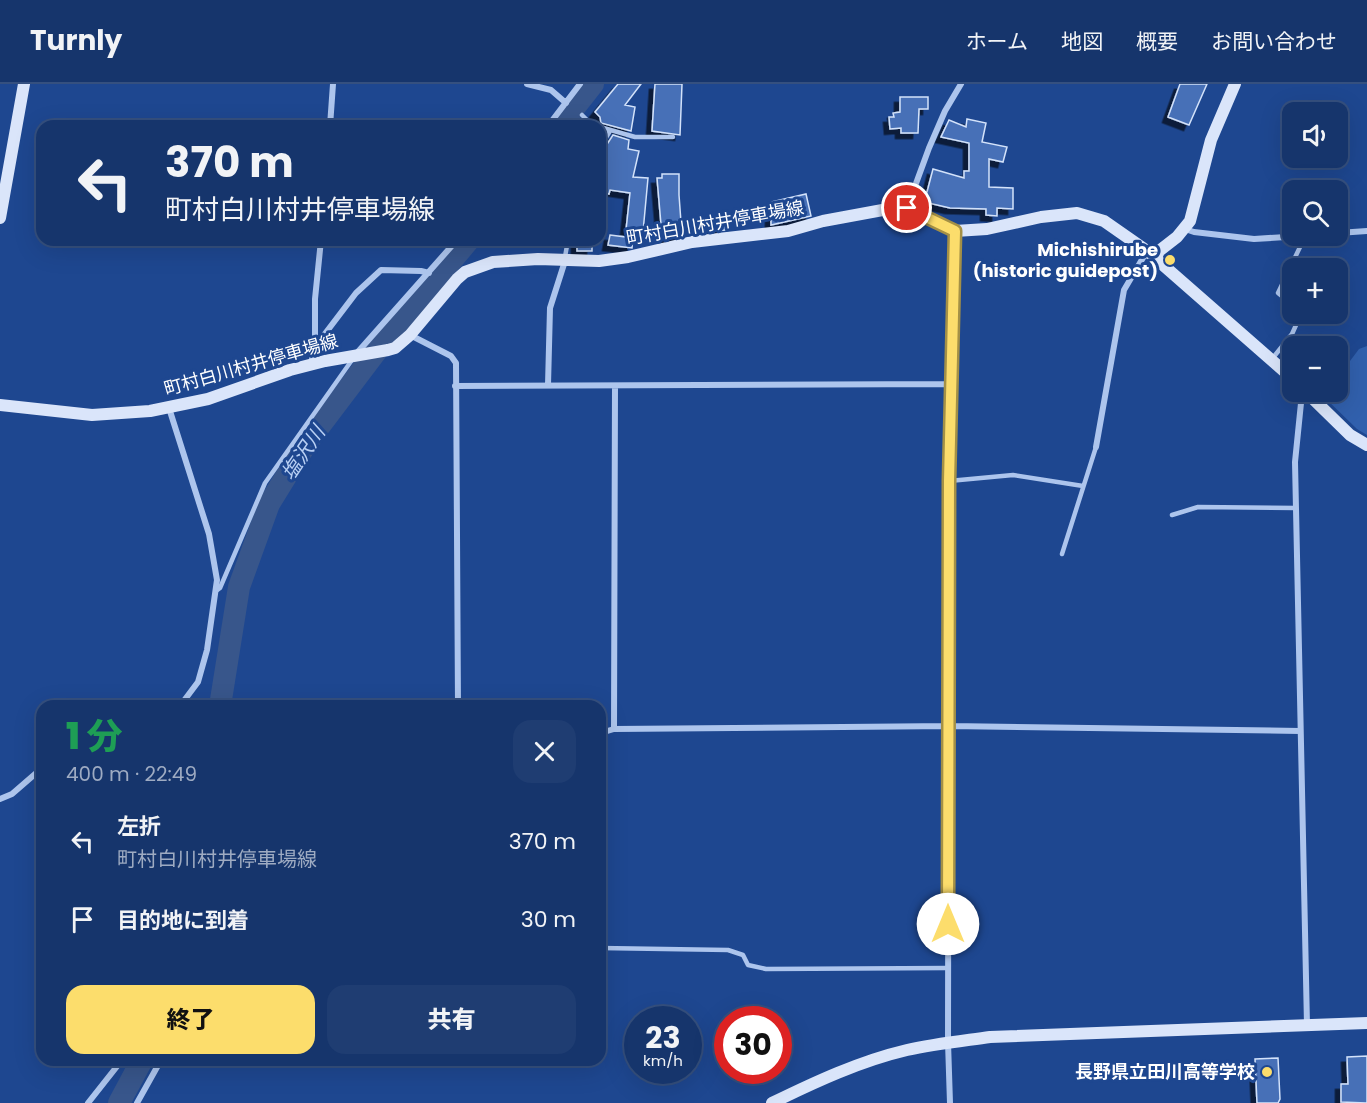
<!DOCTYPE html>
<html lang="ja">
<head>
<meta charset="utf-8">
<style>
  body { margin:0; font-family:Poppins,"Noto Sans JP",sans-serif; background:#1f3d72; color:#f1f3f6; height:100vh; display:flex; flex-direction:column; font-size:22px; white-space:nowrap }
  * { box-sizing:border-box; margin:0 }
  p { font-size:20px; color:#9eabc2 }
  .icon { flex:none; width:33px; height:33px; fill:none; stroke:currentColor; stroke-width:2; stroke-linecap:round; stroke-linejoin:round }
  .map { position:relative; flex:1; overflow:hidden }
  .side { position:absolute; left:36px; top:616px; width:570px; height:366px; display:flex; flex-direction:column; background:#16356c; border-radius:18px; box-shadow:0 6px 24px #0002,0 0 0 2px #35507f }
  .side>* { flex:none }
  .guide { position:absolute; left:36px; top:36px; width:570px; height:126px; border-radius:18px; box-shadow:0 6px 24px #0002,0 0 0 2px #35507f; background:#16356c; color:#f1f3f6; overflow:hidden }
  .tools { position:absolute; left:1282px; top:18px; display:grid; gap:12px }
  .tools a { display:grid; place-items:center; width:66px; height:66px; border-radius:12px; background:#16356c; box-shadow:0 6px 24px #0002,0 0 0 2px #35507f; font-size:30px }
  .speed { position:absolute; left:624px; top:922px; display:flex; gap:12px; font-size:30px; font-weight:700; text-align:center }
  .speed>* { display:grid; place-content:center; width:78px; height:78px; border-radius:50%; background:#16356c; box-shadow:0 6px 24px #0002,0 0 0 2px #35507f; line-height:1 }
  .speed small { font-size:15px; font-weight:400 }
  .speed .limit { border:9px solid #d22; background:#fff; color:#111 }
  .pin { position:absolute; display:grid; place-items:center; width:51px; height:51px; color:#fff; margin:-26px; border:3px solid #fff; border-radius:50%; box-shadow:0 2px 6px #0007 }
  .me { position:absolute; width:66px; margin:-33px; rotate:0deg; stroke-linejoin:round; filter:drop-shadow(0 0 4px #0008) }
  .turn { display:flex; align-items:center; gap:21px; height:126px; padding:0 30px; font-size:27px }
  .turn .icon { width:78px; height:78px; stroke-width:2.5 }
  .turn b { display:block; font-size:42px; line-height:51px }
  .round { display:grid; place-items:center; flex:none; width:63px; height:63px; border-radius:18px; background:#1f3d72 }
  .head { display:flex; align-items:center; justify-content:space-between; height:102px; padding:0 30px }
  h1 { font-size:36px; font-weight:800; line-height:45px; color:#1e9e55 }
  .cta { display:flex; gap:12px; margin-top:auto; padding:12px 30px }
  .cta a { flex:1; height:69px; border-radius:18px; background:#fcdd6c; color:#111; font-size:24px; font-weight:800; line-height:69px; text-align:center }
  .cta a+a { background:#1f3d72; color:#f1f3f6 }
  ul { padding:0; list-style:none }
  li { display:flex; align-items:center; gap:18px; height:78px; padding:0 30px }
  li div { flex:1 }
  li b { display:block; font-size:22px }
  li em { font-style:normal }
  header { display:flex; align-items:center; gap:36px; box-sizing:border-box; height:84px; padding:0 30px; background:#16356c; border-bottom:2px solid #35507f }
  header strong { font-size:28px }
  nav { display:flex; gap:33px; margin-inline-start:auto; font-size:21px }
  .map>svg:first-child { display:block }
  .green { fill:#3160ad }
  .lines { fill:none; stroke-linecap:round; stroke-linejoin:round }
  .river { stroke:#38568b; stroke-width:22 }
  .building { fill:#4670b7; stroke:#d3e2fa; stroke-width:1.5; filter:url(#shadow) }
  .lane { stroke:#adc5ed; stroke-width:4.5 }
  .street { stroke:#adc5ed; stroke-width:6 }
  .secondary { stroke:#dae5fa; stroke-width:12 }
  .route-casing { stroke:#a49046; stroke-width:15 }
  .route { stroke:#fcdd6c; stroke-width:10 }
  .poi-dot { fill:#fcdd6c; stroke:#1e4790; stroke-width:2 }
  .labels { text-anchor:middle; stroke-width:6; stroke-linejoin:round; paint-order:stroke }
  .street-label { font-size:18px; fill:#fff; stroke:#1e4790 }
  .poi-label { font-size:18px; font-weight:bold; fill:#fff; stroke:#1e4790; text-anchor:end }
  .water-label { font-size:20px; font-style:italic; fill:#b9d0f4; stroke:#1e4790 }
</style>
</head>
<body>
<header>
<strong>Turnly</strong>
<nav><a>ホーム</a><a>地図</a><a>概要</a><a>お問い合わせ</a></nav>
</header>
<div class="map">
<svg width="1367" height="1019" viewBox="0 0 1367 1019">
  <defs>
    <filter id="shadow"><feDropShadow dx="-5.5" dy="5.5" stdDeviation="0" flood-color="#0009"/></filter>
  </defs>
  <rect width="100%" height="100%" fill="#1e4790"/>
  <path class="green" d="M1367,262V351L1357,345L1323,312L1327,308H1338V293L1359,265Z"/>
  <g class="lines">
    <path class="river" d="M560,42L593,0
      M220,622L239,503L269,420L306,360L387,253L469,156
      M119,1019L142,976"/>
  </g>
  <path class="building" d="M618,0H641L625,21L635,23L631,47L601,39L600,33L595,28Z
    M655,0H682L680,51L652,47Z
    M1180,0H1207L1189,41L1168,33Z
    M900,13H928V25H919L918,49H901V44L890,45L889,33H894L893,29L900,28Z
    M967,35L986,39L982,58L1007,63L1003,78L989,75V103L1013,104V125L997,124V132L986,131V125L950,124L924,118L925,108H927L933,85L964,94V87H969V59L941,53L949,36L966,43Z
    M613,51L629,56L628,65L639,67L633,93L648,94L643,148L626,146L630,109L610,106L609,110L600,108V67L604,65Z
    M662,90H679V111L682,152L667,155L666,151L662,152L657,94H662Z
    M806,110L811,132L771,141V118Z
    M713,136H725V146L714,147Z
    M610,151L633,154L632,164L608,161Z
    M577,156H592V167H577Z
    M1367,972V1019L1341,1018V1000H1348L1347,973Z
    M1278,974L1280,1015L1278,1019H1257L1255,975Z"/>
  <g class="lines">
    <path class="lane" d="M582,31L590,39L598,42
      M600,43L635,53H673
      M600,63L610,47
      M565,173L568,156
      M1293,205L1283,213L1278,209L1300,163L1301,152
      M1272,275L1292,250L1301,230
      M949,397L1013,391L1083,402
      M1172,431L1198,423L1296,424
      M1062,470L1096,363
      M216,507L220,504L265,399L352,276
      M600,864L728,866L743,871L748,881L766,885L948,884"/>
    <path class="street" d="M527,0L551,6L566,19
      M330,42L333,0
      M548,42L580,0
      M907,124L929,64L945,27L961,0
      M1185,145L1194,148L1254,155L1302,152
      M1338,149L1367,147
      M410,251L451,272L456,279L458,622
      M315,258L321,255L356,209L381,186L421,187L429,189
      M356,270L457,156
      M311,281L315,258V215L321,156
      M548,301L550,224L565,177
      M455,302L950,300
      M1305,308L1301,319L1295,378L1307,941
      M169,324L209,450L217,496L207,566L198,598L180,622
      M1096,363L1124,206L1147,167
      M614,645L615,302
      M600,661L604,648L614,645L950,642L1300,647
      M0,715L12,710L42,684
      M88,1019L122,976
      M137,1019L161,976
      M950,1019L948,958L949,397L955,147"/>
    <path class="secondary" d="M0,134L24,0
      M1156,174L1159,167L1177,153L1190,137L1211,56L1235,0
      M1306,308L1350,351L1367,361
      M0,321L92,331L150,327L208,315L290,286L325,277L388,266L395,264L410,251L457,195L465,188L493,178L538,175L599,177L628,173L692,158L788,147L823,137L888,125L907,124L955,147L987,145L1041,133L1077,129L1104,137L1147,167L1293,295
      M772,1019C815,998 860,977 907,966C934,960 962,957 990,953L1367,939"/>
  </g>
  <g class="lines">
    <g class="route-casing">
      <path id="route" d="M907,124L955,147L949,397L948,840"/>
    </g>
    <use href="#route" class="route"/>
  </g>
  <g class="poi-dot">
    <circle cx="1170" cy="176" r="6"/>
    <circle cx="1267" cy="988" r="6"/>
  </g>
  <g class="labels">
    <g class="street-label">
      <text transform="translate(715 139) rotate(-10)" y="6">町村白川村井停車場線</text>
      <text transform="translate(251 281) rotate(-16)" y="6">町村白川村井停車場線</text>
    </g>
    <g class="poi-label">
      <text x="1158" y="172">Michishirube<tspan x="1158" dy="21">(historic guidepost)</tspan></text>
      <text x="1255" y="994">長野県立田川高等学校</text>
    </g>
    <g class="water-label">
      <text transform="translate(303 369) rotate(-56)" y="7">塩沢川</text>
    </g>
  </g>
</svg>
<div class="tools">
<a><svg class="icon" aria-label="sound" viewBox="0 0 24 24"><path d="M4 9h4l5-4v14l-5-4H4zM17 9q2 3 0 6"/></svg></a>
<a><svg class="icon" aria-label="search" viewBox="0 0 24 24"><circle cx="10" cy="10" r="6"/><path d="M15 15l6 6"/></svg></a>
<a>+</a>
<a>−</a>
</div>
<div class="speed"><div>23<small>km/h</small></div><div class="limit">30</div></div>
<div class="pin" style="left:907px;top:124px;background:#d93025"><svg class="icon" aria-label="arrive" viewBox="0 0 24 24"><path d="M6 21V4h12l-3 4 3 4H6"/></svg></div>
<svg class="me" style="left:948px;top:840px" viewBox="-20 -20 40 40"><circle r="19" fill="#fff"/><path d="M0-13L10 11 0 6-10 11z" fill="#fcdd6c"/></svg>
<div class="guide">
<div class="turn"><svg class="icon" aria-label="left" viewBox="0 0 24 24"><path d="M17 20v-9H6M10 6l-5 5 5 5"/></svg><div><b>370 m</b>町村白川村井停車場線</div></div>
</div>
<section class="side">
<div class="head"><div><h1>1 分</h1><p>400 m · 22:49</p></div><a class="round"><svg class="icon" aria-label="close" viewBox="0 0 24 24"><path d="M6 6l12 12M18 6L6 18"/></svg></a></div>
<ul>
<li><svg class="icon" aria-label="left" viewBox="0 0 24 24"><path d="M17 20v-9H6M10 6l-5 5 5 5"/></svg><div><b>左折</b><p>町村白川村井停車場線</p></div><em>370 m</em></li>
<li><svg class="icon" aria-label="arrive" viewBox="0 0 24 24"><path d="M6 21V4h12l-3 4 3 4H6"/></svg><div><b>目的地に到着</b></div><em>30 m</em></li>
</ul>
<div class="cta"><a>終了</a><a>共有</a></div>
</section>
</div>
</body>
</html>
